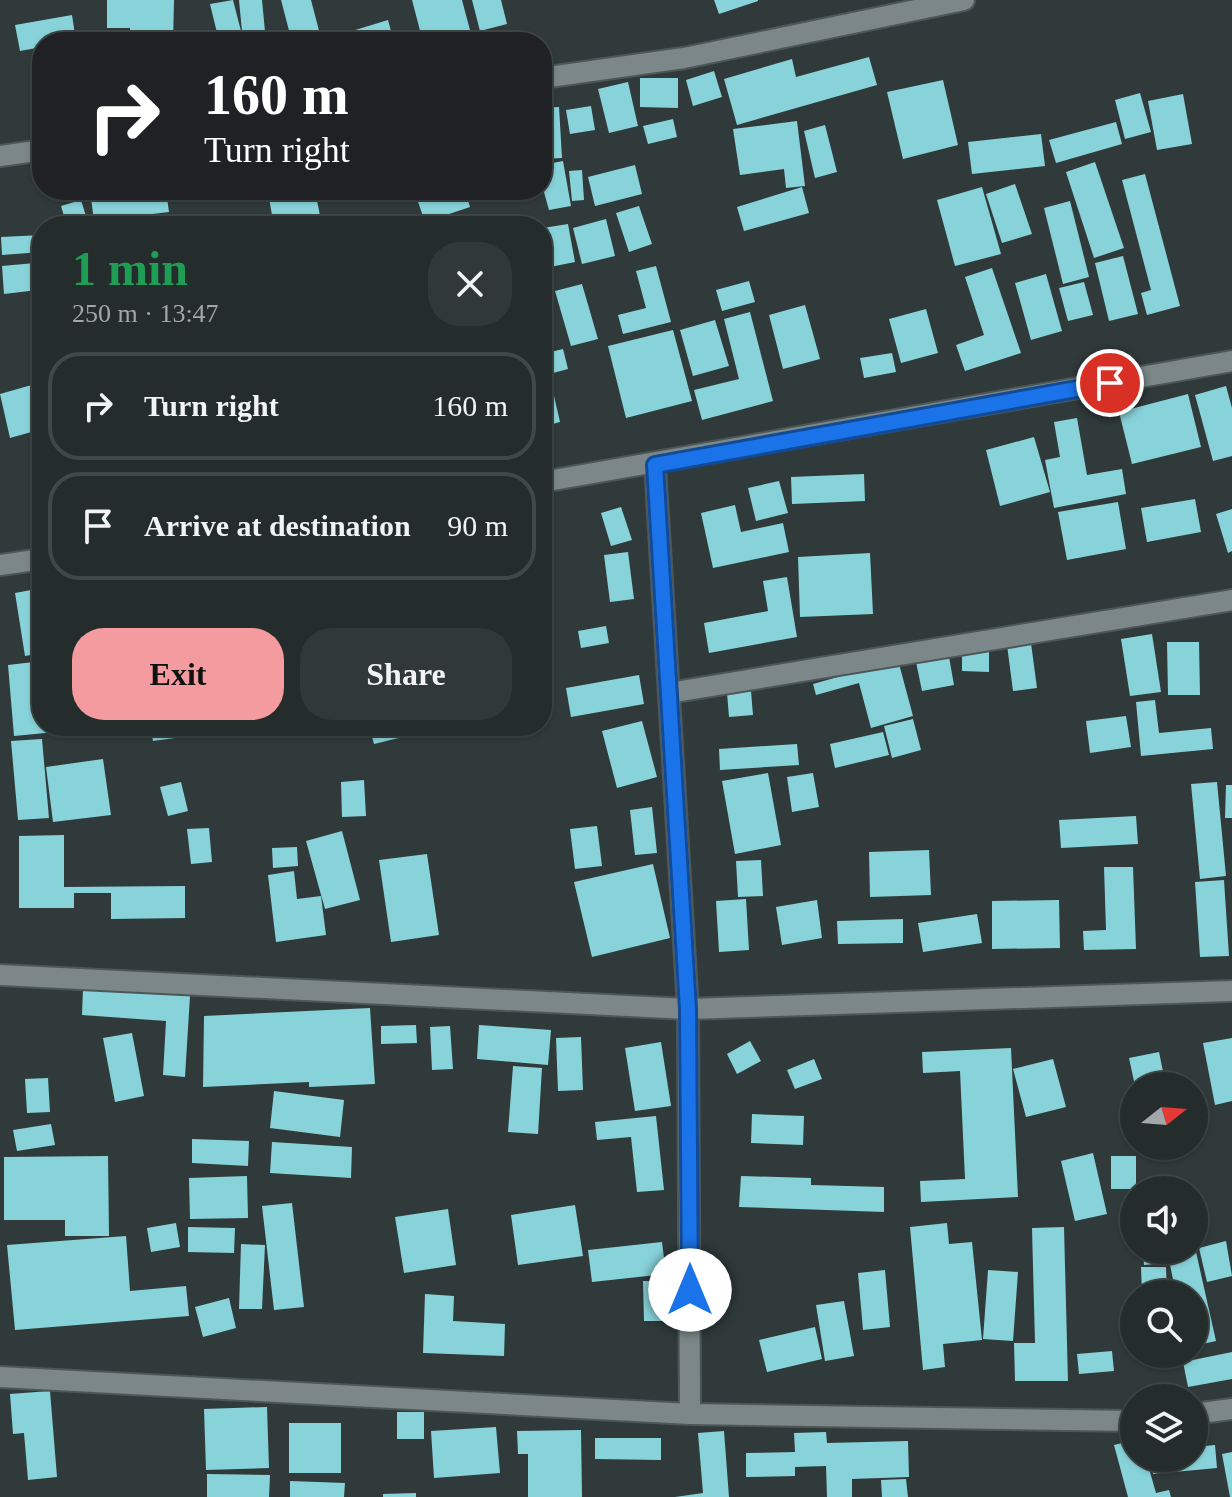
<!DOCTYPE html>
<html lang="en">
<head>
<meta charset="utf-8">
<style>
  body { margin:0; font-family:"Times New Roman",serif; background:#303838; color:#f1f3f6; height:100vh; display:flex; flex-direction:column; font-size:30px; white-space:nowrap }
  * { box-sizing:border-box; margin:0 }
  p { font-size:26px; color:#a3a7a9 }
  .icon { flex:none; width:44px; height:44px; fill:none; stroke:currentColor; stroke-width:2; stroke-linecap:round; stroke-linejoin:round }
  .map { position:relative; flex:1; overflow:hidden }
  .drawer { position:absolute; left:32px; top:216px; width:520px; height:520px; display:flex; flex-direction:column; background:#242c2c; border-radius:32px; box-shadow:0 2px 6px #0004,0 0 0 2px #414848 }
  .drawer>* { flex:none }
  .hud { position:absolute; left:32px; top:32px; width:520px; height:168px; border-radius:32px; box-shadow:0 2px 6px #0004,0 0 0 2px #414848; background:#202124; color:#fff; overflow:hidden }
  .needle { width:52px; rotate:73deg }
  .tools { position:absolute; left:1120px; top:1072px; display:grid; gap:16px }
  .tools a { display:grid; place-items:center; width:88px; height:88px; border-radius:50%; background:#242c2c; box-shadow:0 2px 6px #0004,0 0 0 2px #414848; font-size:40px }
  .pin { position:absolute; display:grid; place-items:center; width:68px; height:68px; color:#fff; margin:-34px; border:4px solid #fff; border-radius:50%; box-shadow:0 2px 8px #0007 }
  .me { position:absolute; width:88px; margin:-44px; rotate:0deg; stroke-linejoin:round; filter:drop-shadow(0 0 6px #0008) }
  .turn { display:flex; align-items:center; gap:28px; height:168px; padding:0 40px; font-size:36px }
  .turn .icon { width:104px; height:104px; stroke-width:2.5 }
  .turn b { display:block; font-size:56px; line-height:68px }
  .round { display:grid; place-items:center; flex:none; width:84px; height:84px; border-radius:32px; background:#303838 }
  .headline { display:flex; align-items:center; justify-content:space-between; height:136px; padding:0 40px }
  h1 { font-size:48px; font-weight:600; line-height:60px; color:#1e9e55 }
  .primary-button { display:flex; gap:16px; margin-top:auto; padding:16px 40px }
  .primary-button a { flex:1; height:92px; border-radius:32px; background:#f49b9f; color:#111; font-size:32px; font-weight:600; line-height:92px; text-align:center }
  .primary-button a+a { background:#303838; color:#f1f3f6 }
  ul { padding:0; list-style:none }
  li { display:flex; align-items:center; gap:24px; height:108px; margin:0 16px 12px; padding:0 24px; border:4px solid #414848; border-radius:32px }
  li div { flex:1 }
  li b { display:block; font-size:30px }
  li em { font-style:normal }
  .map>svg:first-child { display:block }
  .building { fill:#88d3da }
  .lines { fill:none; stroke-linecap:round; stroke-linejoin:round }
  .street-casing { stroke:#4e5758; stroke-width:24 }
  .street { stroke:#7b8788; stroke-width:20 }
  .route-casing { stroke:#114b97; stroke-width:20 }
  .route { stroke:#1a73e8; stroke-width:14 }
</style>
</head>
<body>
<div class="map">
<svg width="1232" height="1497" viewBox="0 0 1232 1497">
  <rect width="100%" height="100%" fill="#303a3b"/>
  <path class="building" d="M107,0H174L173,42H130V28H107Z
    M233,0L241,31L218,37L210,4Z
    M239,0H262L266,42H243Z
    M281,0H311L322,42H292Z
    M412,0H462L470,30L423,42Z
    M472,0H501L507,24L480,31Z
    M714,0H758V1L719,14Z
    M72,15L76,41L42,42V47L20,51L15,25Z
    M388,20L394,42H355L352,31Z
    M869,57L877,85L737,125L724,79L792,59L796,77Z
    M714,71L722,97L693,106L686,80Z
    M640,78H678V108L640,107Z
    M943,80L958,145L903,159L887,92Z
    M628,82L638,126L609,133L598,89Z
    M1140,93L1151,132L1125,139L1115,100Z
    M1183,94L1192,144L1157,150L1148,101Z
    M591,106L595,130L570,134L566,110Z
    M559,107L562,158L542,159V108Z
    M673,119L677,137L648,144L643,126Z
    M797,121L805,186L786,188L784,169L740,175L733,129Z
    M1116,122L1122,144L1056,163L1049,140Z
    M825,125L837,172L815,178L804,131Z
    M1041,134L1045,166L972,174L968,142Z
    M563,161L571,206L549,210L542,185V165Z
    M1095,162L1124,248L1094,258L1066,172Z
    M635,165L642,194L595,206L588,177Z
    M582,170L584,200L572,201L569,171Z
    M1145,174L1180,306L1147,315L1141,293L1151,290L1122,180Z
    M1015,184L1032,234L1002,243L986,194Z
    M802,187L809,213L744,231L737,207Z
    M982,187L1001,254L955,266L937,200Z
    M90,190H166L169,212L94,221Z
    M315,190L322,226H274L269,198Z
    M424,190H465L470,207L425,222L415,193Z
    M81,200L89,226H67L61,206Z
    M1070,201L1089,277L1063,284L1044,208Z
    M639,206L652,244L629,252L616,213Z
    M492,216L493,226H470L469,219Z
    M606,219L615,256L582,264L573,228Z
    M568,224L575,262L550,267L543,228Z
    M42,235V252L2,255L1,237Z
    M1123,256L1138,314L1109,321L1095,263Z
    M35,263L38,290L4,294L2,266Z
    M656,266L671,322L623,334L618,315L646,308L636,271Z
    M992,268L1021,353L965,371L956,345L984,335L965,277Z
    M1046,274L1062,331L1031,340L1015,283Z
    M749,281L755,302L722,311L716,290Z
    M1084,282L1093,315L1068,321L1059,288Z
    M582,284L598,339L571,346L555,291Z
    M805,305L820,359L783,369L769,315Z
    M926,309L938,353L901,363L889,319Z
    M750,312L773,401L702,420L694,390L739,379L724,319Z
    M715,320L729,366L693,376L680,330Z
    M673,330L692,401L626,418L608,346Z
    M563,349L568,369L549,374L560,422L542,427V354Z
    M892,353L896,372L864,378L860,358Z
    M42,382V429L10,438L0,394Z
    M1226,386L1232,408V456L1213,461L1195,395Z
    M1188,394L1201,447L1132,464L1119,412Z
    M1077,418L1087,475L1122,469L1126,494L1054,508L1045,460L1060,457L1054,422Z
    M1034,437L1050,492L1000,506L986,450Z
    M864,474L865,501L792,504L791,477Z
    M779,481L788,513L756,521L748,488Z
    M1195,499L1201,532L1147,542L1141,508Z
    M1118,502L1126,549L1067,560L1058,512Z
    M735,505L741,532L783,523L789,552L713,568L701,513Z
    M621,507L632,540L611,546L601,513Z
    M1232,509V551L1228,553L1216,514Z
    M628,552L634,599L610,602L604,555Z
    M870,553L873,614L800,617L798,557Z
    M787,577L797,637L709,653L704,623L768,611L763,581Z
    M42,588V653L25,656L15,593Z
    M606,626L609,643L581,648L578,631Z
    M1152,634L1161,692L1130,696L1121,639Z
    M1167,642H1199L1200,695H1168Z
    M1031,643L1037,688L1013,691L1007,645Z
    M948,651L954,685L922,691L915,657Z
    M962,652H989V672L962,671Z
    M898,660L913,716L871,728L859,683L816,695L813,684Z
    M42,661V726H55L56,732L14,736L8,665Z
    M639,675L644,704L571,717L566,688Z
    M751,691L753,715L729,717L727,693Z
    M1155,700L1159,733L1211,728L1213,749L1141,756L1136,702Z
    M1126,716L1131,747L1090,753L1086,721Z
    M913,719L921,750L892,758L884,726Z
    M642,721L657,777L617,788L602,731Z
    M150,726H173L175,738L153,741Z
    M369,726H413L415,734L374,744Z
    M883,732L889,755L835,768L830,744Z
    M42,739L49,818L18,820L11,741Z
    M797,744L799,765L720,770L719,749Z
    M103,759L111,815L53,822L46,767Z
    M768,773L781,845L735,854L722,781Z
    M813,773L819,807L792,812L787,777Z
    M364,780L366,816L342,817L341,782Z
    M181,782L188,811L168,816L160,787Z
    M1217,782L1226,876L1200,879L1191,784Z
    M1226,785H1232V818H1225Z
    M652,807L657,853L635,855L630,810Z
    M1136,816L1138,844L1061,848L1059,820Z
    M597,826L602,866L575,869L570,829Z
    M209,828L212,862L191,864L187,829Z
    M342,831L360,900L325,909L306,841Z
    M64,835V887L185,886V918L111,919V893H74V908H19V836Z
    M297,847L298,866L273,868L272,848Z
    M929,850L931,895L870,897L869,852Z
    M427,854L439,935L391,942L379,860Z
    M761,860L763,896L738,897L736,861Z
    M653,864L670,938L592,957L574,882Z
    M1104,867H1133L1136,949L1084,950L1083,931L1106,930Z
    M294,871L297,899L321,896L326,935L276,942L268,875Z
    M1224,880L1229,956L1200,957L1195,882Z
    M746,899L749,950L719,952L716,901Z
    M817,900L822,938L782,945L776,907Z
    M1059,900L1060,948L992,949V901Z
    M977,914L982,943L923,952L918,923Z
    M903,919V943L838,944L837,921Z
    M83,988L190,996L185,1077L163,1075L166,1021L82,1015Z
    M370,1008L375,1084L309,1087V1082L203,1087L204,1016Z
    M416,1025L417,1043L381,1044V1026Z
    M479,1025L551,1030L548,1065L477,1059Z
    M450,1026L453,1069L432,1070L430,1027Z
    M132,1033L144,1096L115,1102L103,1038Z
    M581,1037L583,1090L558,1091L556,1038Z
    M1232,1038V1101L1215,1105L1203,1043Z
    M750,1041L761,1061L737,1074L727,1054Z
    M661,1042L671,1106L635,1111L625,1048Z
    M1011,1048L1018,1197L921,1202L920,1181L965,1179L960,1071L923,1073L922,1052Z
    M1159,1052L1166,1086H1135L1129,1058Z
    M814,1059L822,1079L795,1089L787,1070Z
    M1053,1059L1066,1107L1026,1117L1013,1069Z
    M513,1066L542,1068L538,1134L508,1132Z
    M48,1078L50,1112L27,1113L25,1079Z
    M274,1091L344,1100L340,1137L270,1128Z
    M752,1114L804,1116L803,1145L751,1143Z
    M656,1116L664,1190L637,1192L631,1137L597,1140L595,1122Z
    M51,1124L55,1145L17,1151L13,1130Z
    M192,1139L249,1141L248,1166L192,1163Z
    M272,1142L352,1147L351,1178L270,1173Z
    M1093,1153L1107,1214L1075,1221L1061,1161Z
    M108,1156L109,1236H65V1220H4V1157Z
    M1111,1156H1136V1189H1111Z
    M247,1176L248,1218L190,1219L189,1178Z
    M741,1176L811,1178V1185L884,1187V1212L739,1207Z
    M292,1203L304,1307L274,1310L262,1206Z
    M575,1205L583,1256L518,1265L511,1215Z
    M448,1209L456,1265L404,1273L395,1217Z
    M176,1223L180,1247L151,1252L147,1228Z
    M947,1223L949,1244L972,1242L982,1340L943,1344L945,1367L923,1370L910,1227Z
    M188,1227L235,1228L234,1253L188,1252Z
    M1064,1227L1068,1381H1015L1014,1343H1035L1032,1228Z
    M126,1236L130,1291L186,1286L189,1316L15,1330L7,1245Z
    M1226,1241L1232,1276L1207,1282L1199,1248Z
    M662,1242L666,1274L592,1282L588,1250Z
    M1194,1243L1216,1341L1194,1346V1294H1176L1167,1250H1194Z
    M241,1244L265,1245L262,1309H239Z
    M1143,1250H1165L1166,1263L1144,1265Z
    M1141,1267H1166L1167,1294H1142Z
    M885,1270L890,1327L863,1330L858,1273Z
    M988,1270L1018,1272L1013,1341L983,1339Z
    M643,1281H662L664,1321H644Z
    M425,1294L454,1296L453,1321L505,1324L504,1356L423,1353Z
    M229,1298L236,1328L203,1337L195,1307Z
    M844,1301L854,1356L825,1361L816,1305Z
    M815,1327L822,1359L767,1372L759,1340Z
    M1112,1351L1114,1371L1079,1374L1077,1354Z
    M1232,1352V1379L1188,1387L1183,1362Z
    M50,1391L57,1477L28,1480L24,1433L13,1434L10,1394Z
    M267,1407L269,1468L206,1470L204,1409Z
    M397,1412H424V1439H397Z
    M289,1423H341V1473H289Z
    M496,1427L500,1473L434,1478L431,1431Z
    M581,1430L582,1497H528V1454H518L517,1431Z
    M724,1431L729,1497H675L703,1493L698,1433Z
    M826,1432L827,1443L908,1441L909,1477L852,1479V1497H827L826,1466L795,1467V1476L746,1477V1453L795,1452L794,1433Z
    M595,1438H661V1460L595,1459Z
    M1134,1440V1458H1146L1156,1493L1169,1490L1171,1497H1128L1114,1445Z
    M1215,1445L1217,1468L1153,1474L1151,1458H1194V1447Z
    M1232,1452V1497H1230L1222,1454Z
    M207,1474L270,1475L269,1497H207Z
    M906,1479L908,1497H882L881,1480Z
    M290,1481L345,1483L344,1497H290Z
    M416,1493V1497H383V1494Z"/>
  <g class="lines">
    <g class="street-casing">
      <path id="street" d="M542,78L684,58L964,0
        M0,156L42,150
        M655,465L688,1009L690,1414
        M542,482L1232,361
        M0,565L42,559
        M669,693L1232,600
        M0,975L688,1009L1232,991
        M0,1377L690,1414L1134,1421
        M1194,1414L1232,1409"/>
    </g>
    <use href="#street" class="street"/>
  </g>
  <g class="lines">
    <g class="route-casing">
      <path id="route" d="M690,1290L688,1009L655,465L1110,383"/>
    </g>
    <use href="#route" class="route"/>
  </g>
</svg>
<div class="tools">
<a><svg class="needle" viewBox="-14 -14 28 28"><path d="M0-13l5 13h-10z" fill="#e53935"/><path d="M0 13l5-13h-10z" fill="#a3a7a9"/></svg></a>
<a><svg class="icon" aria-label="sound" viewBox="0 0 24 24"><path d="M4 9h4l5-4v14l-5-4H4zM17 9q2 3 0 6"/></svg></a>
<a><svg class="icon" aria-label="search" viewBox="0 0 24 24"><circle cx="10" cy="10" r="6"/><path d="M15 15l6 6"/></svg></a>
<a><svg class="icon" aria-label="layers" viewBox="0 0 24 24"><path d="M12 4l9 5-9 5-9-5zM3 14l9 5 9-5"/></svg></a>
</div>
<div class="pin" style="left:1110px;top:383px;background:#d93025"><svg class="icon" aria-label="arrive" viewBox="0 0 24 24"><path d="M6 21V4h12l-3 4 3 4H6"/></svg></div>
<svg class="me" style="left:690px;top:1290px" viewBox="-20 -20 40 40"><circle r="19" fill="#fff"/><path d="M0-13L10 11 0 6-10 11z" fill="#1a73e8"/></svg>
<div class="hud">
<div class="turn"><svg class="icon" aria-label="right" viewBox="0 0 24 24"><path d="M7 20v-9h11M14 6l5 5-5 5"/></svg><div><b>160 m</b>Turn right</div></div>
</div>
<section class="drawer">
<div class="headline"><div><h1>1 min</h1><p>250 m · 13:47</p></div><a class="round"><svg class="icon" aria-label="close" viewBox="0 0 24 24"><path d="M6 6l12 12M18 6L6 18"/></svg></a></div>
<ul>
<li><svg class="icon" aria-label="right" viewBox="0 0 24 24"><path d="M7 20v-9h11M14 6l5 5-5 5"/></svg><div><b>Turn right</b></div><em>160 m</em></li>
<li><svg class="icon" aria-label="arrive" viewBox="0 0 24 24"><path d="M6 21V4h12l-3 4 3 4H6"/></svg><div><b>Arrive at destination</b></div><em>90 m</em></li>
</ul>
<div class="primary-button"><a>Exit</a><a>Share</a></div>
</section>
</div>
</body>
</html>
